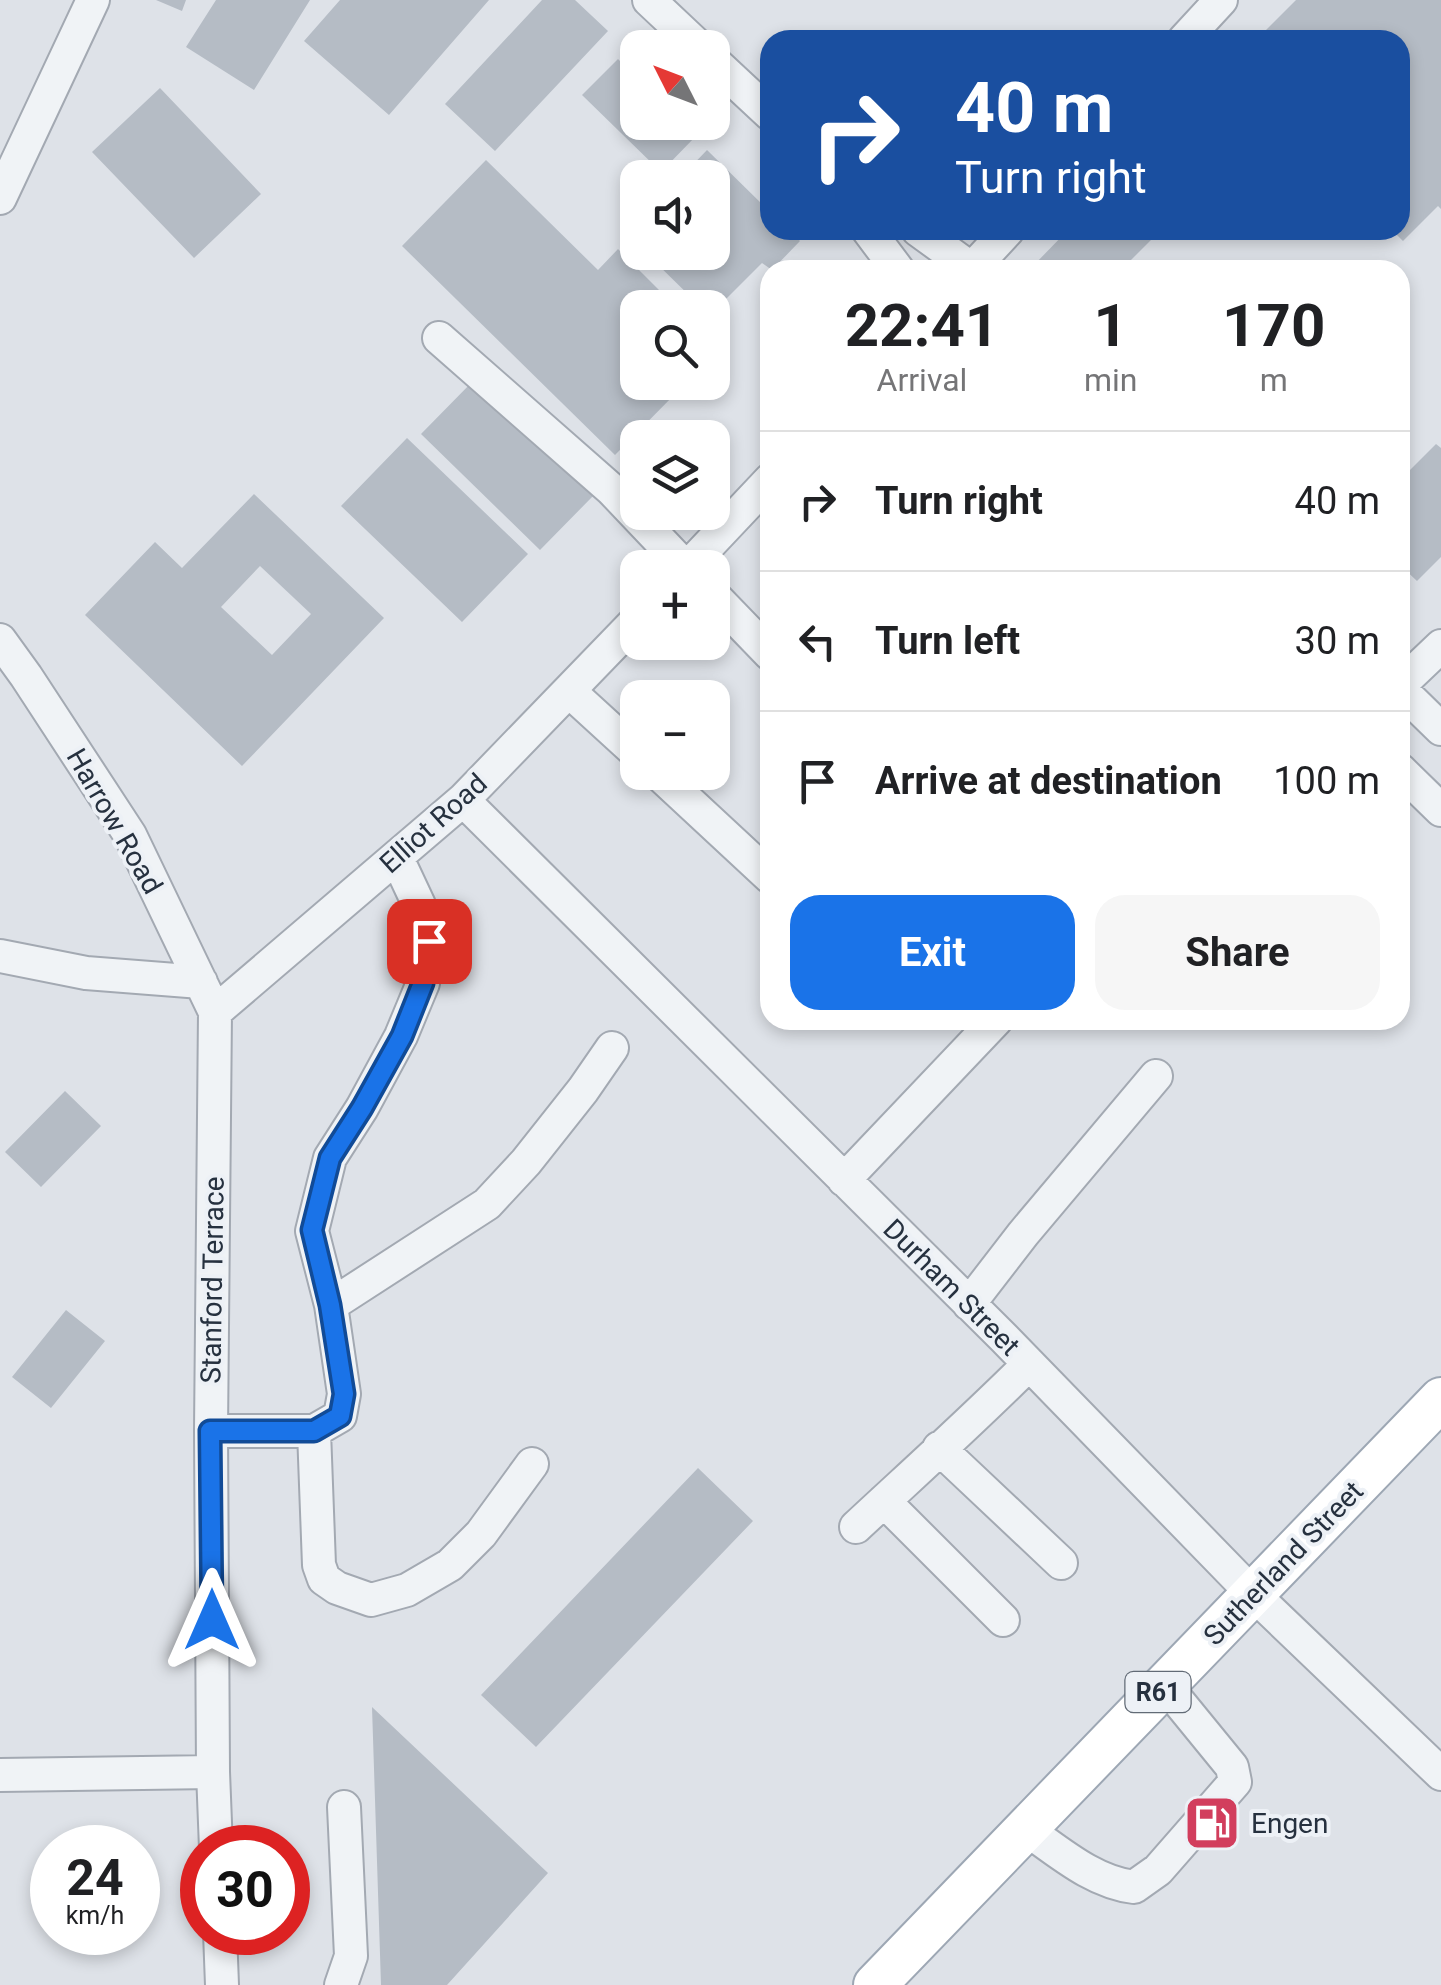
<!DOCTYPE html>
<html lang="en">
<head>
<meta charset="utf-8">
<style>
  body { margin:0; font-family:Roboto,sans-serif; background:#f6f6f6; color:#202124; height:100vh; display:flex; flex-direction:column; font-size:38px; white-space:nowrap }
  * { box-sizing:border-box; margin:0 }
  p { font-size:32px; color:#757577 }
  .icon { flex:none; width:55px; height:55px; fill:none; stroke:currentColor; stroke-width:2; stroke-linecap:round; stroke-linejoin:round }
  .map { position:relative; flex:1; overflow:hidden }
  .drawer { position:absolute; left:760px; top:260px; width:650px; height:770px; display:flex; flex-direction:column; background:#fff; border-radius:30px; box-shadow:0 5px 15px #0003 }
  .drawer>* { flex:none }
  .banner { position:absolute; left:760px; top:30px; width:650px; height:210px; border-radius:30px; box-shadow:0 5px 15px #0003; background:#1a4fa0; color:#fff; overflow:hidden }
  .needle { width:65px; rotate:312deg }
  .tools { position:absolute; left:620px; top:30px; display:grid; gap:20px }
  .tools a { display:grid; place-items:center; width:110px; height:110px; border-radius:20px; background:#fff; box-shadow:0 5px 15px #0003; font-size:50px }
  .speed { position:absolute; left:30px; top:1825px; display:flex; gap:20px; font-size:50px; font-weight:700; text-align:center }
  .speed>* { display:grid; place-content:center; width:130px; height:130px; border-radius:50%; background:#fff; box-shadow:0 5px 15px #0003; line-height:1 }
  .speed small { font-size:25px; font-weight:400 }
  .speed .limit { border:15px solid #d22; background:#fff; color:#111 }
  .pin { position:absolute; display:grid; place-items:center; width:85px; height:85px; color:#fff; margin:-42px; border-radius:20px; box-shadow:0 5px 15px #0006 }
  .me { position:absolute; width:110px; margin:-55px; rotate:0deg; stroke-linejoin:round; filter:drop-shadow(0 0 8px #0008) }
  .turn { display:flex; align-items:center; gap:35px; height:210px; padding:0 30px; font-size:45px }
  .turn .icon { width:130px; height:130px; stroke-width:2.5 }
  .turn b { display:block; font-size:70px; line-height:85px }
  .eta { display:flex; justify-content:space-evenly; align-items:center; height:170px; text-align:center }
  .eta b { font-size:60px; font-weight:700; line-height:70px }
  .primary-button { display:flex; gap:20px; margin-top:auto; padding:20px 30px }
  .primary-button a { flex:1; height:115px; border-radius:30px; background:#1a73e8; color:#fff; font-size:40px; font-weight:700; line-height:115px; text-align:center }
  .primary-button a+a { background:#f6f6f6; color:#202124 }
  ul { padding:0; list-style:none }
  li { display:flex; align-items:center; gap:30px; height:140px; padding:0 30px; border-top:2px solid #e0e0e0 }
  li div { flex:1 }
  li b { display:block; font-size:38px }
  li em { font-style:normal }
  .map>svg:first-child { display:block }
  .building { fill:#b5bcc5; fill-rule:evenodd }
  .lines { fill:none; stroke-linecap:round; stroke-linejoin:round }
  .minor-casing { stroke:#a3a9b2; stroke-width:36 }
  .major-casing { stroke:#9da7b4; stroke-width:46 }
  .minor { stroke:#f0f3f6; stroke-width:32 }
  .major { stroke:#fff; stroke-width:42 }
  .route-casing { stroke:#114b97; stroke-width:25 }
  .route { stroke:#1a73e8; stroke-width:18 }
  .labels { text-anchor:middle; stroke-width:8; stroke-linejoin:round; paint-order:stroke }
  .shield { fill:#edf1f6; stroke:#626b76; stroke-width:2.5 }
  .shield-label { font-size:25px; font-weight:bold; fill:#26313f }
  .street-label { font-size:28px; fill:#26313f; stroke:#edf1f6 }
  .poi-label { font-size:28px; fill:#26313f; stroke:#edf1f6; text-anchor:start }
</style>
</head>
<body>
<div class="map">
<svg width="1441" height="1985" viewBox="0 0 1441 1985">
  <rect width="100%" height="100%" fill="#dee2e8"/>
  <path class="building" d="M156,0H186L182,11Z
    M216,0H310L254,90L186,47Z
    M340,0H489L389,115L304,41Z
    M542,0H575L608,31L495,151L445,104Z
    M1296,0H1441V209L1438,206L1403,241L1392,230H1400V40H1256Z
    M618,59L638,79V122H682L696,136L661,172L582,95Z
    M160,88L261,194L194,258L92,152Z
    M707,150L770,212V230H789L800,241L772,270L762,263L712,313V308H702L650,257L655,252H712V229L720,222L712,215V178H680Z
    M486,160L598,270L618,249L677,308H638V382H665L676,393L615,455L402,246Z
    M1068,230H1161L1121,270H1035L1032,267Z
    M474,380L593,496L540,550L421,434Z
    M407,438L528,554L462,622L341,506Z
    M1436,444L1441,448V557L1417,581L1400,565V480Z
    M254,494L384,618L242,766L85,615L155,542L182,568ZM260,566L311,614L272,655L221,607Z
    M65,1091L101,1126L41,1187L5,1152Z
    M66,1310L105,1341L51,1408L12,1377Z
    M698,1468L753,1521L536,1747L481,1695Z
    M372,1707L548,1873L447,1985H381Z"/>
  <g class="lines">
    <g class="minor-casing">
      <path id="minor" d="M649,0L700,48
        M1184,40L1221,0
        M712,60L770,114
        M0,198L93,0
        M868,230L898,270
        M918,230L973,270
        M971,270L1008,230
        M439,338L612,490L686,568
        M687,568L770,480
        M712,594L770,654
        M0,640L26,676L130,835L215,1012L211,1431L213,1772L216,1848
        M1400,685L1441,646
        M1400,689L1441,729
        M569,691L638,754
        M1400,770L1441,810
        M657,772L770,877
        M463,800L1004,1338L1253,1594L1441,1774
        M0,956L86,973L201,982
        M215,1012L463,800L638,619
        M844,1180L996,1020
        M969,1304L1023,1234L1156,1076
        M331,1305L487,1204L526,1162L583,1090L612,1048
        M211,1431H314L340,1416L344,1394L331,1305L312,1231L330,1158L362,1108L401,1036L423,983L429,941L419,905L397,858
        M314,1431L319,1565L324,1579L337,1588L371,1600L407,1590L450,1565L481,1534L532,1464
        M939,1448L1061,1563
        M884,1501L1003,1620
        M856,1527C914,1473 973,1420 1029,1364
        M0,1775L213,1772
        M1026,1829C1059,1852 1093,1882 1134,1887L1158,1870L1235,1782L1232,1767L1165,1685
        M220,1932L222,1985
        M341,1985L351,1956L344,1807"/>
    </g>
    <g class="major-casing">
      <path id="major" d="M875,1985L1441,1399"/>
    </g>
    <use href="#minor" class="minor"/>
    <use href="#major" class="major"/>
  </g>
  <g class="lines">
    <g class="route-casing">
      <path id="route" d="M212,1620L210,1431H314L340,1416L344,1394L330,1305L312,1230L330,1158L362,1108L402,1036L423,983L429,941"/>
    </g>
    <use href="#route" class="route"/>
  </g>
  <defs>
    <g id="fuel-square" transform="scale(2.875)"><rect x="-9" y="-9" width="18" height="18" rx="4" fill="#d23e5d" stroke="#edf1f6"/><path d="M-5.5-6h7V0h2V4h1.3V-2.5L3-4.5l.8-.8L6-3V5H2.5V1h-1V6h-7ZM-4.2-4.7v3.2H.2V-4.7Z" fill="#fff"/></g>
  </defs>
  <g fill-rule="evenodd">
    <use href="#fuel-square" x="1212" y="1823"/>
  </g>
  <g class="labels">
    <rect class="shield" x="1125.5" y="1672" width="65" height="40" rx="8"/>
    <g class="shield-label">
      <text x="1158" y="1701">R61</text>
    </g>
    <g class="street-label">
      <text transform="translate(115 821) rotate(60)" y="10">Harrow Road</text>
      <text transform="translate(433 823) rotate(-42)" y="10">Elliot Road</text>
      <text transform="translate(212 1280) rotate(-89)" y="10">Stanford Terrace</text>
      <text transform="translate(952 1287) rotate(45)" y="10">Durham Street</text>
      <text transform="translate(1283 1563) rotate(-46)" y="10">Sutherland Street</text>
    </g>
    <g class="poi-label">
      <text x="1251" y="1833">Engen</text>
    </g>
  </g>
</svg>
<div class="tools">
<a><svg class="needle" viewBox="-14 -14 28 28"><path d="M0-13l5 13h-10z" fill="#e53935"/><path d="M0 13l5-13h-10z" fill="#757577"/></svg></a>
<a><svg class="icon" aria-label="sound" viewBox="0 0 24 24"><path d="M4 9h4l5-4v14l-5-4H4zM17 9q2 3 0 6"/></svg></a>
<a><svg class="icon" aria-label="search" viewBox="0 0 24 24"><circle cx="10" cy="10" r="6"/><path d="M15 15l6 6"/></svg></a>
<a><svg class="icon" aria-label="layers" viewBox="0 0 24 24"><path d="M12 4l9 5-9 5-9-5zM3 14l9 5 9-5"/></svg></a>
<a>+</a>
<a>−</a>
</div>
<div class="speed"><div>24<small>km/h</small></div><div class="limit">30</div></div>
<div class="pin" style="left:429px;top:941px;background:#d93025"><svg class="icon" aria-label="arrive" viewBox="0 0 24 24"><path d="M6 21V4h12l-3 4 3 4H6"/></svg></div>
<svg class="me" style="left:212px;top:1620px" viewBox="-20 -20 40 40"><path d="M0-17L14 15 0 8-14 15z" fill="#1a73e8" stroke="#fff" stroke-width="4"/></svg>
<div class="banner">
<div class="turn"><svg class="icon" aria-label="right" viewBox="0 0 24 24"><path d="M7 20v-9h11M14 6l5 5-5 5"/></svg><div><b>40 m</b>Turn right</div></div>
</div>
<section class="drawer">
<div class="eta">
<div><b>22:41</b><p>Arrival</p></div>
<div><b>1</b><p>min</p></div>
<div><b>170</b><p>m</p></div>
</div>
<ul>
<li><svg class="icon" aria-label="right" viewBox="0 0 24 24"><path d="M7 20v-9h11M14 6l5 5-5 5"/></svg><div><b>Turn right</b></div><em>40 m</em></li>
<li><svg class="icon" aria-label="left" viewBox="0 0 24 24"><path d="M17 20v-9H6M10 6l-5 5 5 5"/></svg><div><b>Turn left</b></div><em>30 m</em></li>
<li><svg class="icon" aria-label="arrive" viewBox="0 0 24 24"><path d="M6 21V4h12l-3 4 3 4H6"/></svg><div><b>Arrive at destination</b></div><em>100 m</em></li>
</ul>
<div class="primary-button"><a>Exit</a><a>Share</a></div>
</section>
</div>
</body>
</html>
